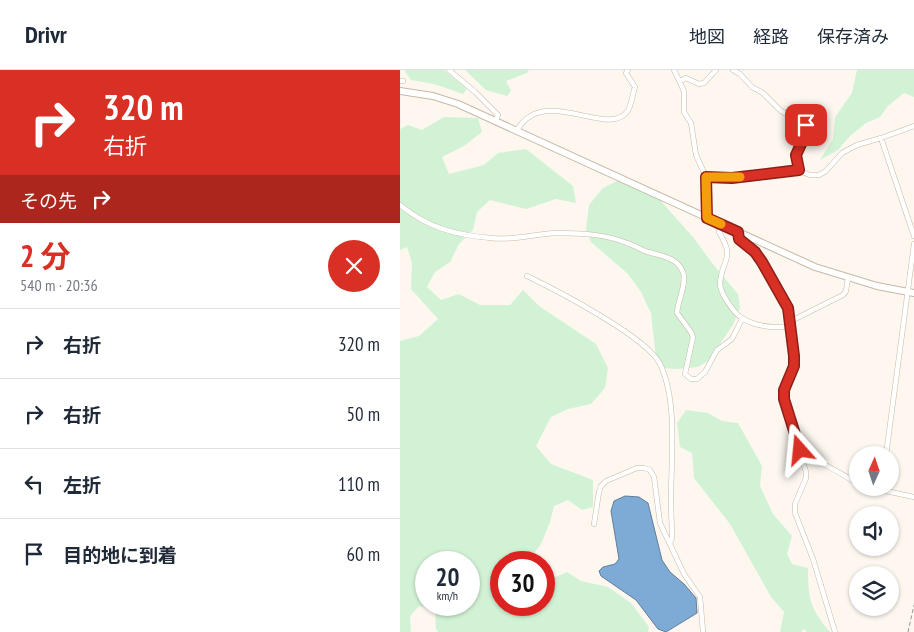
<!DOCTYPE html>
<html lang="ja">
<head>
<meta charset="utf-8">
<style>
  body { margin:0; font-family:"PT Sans Narrow","Noto Sans JP",sans-serif; background:#f2f2f3; color:#1f2937; height:100vh; display:flex; flex-direction:column; font-size:19px; white-space:nowrap }
  * { box-sizing:border-box; margin:0 }
  p { font-size:16px; color:#747a83 }
  .icon { flex:none; width:28px; height:28px; fill:none; stroke:currentColor; stroke-width:2; stroke-linecap:round; stroke-linejoin:round }
  .map { position:relative; flex:1; overflow:hidden }
  .sheet { display:flex; flex-direction:column; background:#fff; width:400px }
  .sheet>* { flex:none }
  .banner { background:#d93025; color:#fff; overflow:hidden }
  .needle { width:32px; rotate:3deg }
  .fabs { position:absolute; left:449px; top:376px; display:grid; gap:10px }
  .fabs a { display:grid; place-items:center; width:50px; height:50px; border-radius:50%; background:#fff; box-shadow:0 1px 4px #0004; font-size:25px }
  .speed { position:absolute; left:15px; top:481px; display:flex; gap:10px; font-size:25px; font-weight:700; text-align:center }
  .speed>* { display:grid; place-content:center; width:65px; height:65px; border-radius:50%; background:#fff; box-shadow:0 1px 4px #0004; line-height:1 }
  .speed small { font-size:12px; font-weight:400 }
  .speed .limit { border:8px solid #d22; background:#fff; color:#111 }
  .pin { position:absolute; display:grid; place-items:center; width:42px; height:42px; color:#fff; margin:-21px; border-radius:10px; box-shadow:0 2px 8px #0006 }
  .me { position:absolute; width:55px; margin:-28px; rotate:342deg; stroke-linejoin:round; filter:drop-shadow(0 0 4px #0008) }
  .turn { display:flex; align-items:center; gap:18px; height:105px; padding:0 20px; font-size:22px }
  .turn .icon { width:65px; height:65px; stroke-width:2.5 }
  .turn b { display:block; font-size:35px; line-height:42px }
  .then { display:flex; align-items:center; height:48px; padding:0 20px; background:#0003; gap:10px; font-size:19px }
  .round { display:grid; place-items:center; flex:none; width:52px; height:52px; border-radius:26px; background:#f2f2f3 }
  .head { display:flex; align-items:center; justify-content:space-between; height:85px; padding:0 20px }
  h1 { font-size:30px; font-weight:700; line-height:38px; color:#d93025 }
  ul { padding:0; list-style:none }
  li { display:flex; align-items:center; gap:15px; height:70px; padding:0 20px; border-top:1px solid #e0e1e3 }
  li div { flex:1 }
  li b { display:block; font-size:19px }
  li em { font-style:normal }
  header { display:flex; align-items:center; gap:30px; box-sizing:border-box; height:70px; padding:0 25px; background:#fff; border-bottom:1px solid #e0e1e3 }
  header strong { font-size:24px }
  nav { display:flex; gap:28px; margin-inline-start:auto; font-size:18px }
  main { display:flex; flex:1; min-height:0 }
  .map>svg:first-child { display:block }
  .green { fill:#d2f2d5; fill-rule:evenodd }
  .water { fill:#7eabd6; stroke:#607e9a }
  .lines { fill:none; stroke-linecap:round; stroke-linejoin:round }
  .street-casing { stroke:#c7b9a7; stroke-width:5.5 }
  .secondary-casing { stroke:#c7b9a7; stroke-width:8 }
  .path { stroke:#97928b; stroke-width:1; stroke-dasharray:4 2.5; stroke-linecap:butt }
  .street { stroke:#fff; stroke-width:4.5 }
  .secondary { stroke:#fff; stroke-width:6 }
  .route-casing { stroke:#8d1f18; stroke-width:12 }
  .route { stroke:#d93025; stroke-width:9 }
  .slow { stroke:#f59e0b; stroke-width:9 }
</style>
</head>
<body>
<header>
<strong>Drivr</strong>
<nav><a>地図</a><a>経路</a><a>保存済み</a></nav>
</header>
<main>
<section class="sheet">
<div class="banner">
<div class="turn"><svg class="icon" aria-label="right" viewBox="0 0 24 24"><path d="M7 20v-9h11M14 6l5 5-5 5"/></svg><div><b>320 m</b>右折</div></div>
<div class="then">その先<svg class="icon" aria-label="right" viewBox="0 0 24 24"><path d="M7 20v-9h11M14 6l5 5-5 5"/></svg></div>
</div>
<div class="head"><div><h1>2 分</h1><p>540 m · 20:36</p></div><a class="round" style="background:#d93025;color:#fff"><svg class="icon" aria-label="close" viewBox="0 0 24 24"><path d="M6 6l12 12M18 6L6 18"/></svg></a></div>
<ul>
<li><svg class="icon" aria-label="right" viewBox="0 0 24 24"><path d="M7 20v-9h11M14 6l5 5-5 5"/></svg><div><b>右折</b></div><em>320 m</em></li>
<li><svg class="icon" aria-label="right" viewBox="0 0 24 24"><path d="M7 20v-9h11M14 6l5 5-5 5"/></svg><div><b>右折</b></div><em>50 m</em></li>
<li><svg class="icon" aria-label="left" viewBox="0 0 24 24"><path d="M17 20v-9H6M10 6l-5 5 5 5"/></svg><div><b>左折</b></div><em>110 m</em></li>
<li><svg class="icon" aria-label="arrive" viewBox="0 0 24 24"><path d="M6 21V4h12l-3 4 3 4H6"/></svg><div><b>目的地に到着</b></div><em>60 m</em></li>
</ul>
</section>
<div class="map">
<svg width="514" height="562" viewBox="0 0 514 562">
  <rect width="100%" height="100%" fill="#fdf7f0"/>
  <path class="green" d="M4,0H44L67,19L63,24L34,14L11,10Z
    M65,0H129L127,3L106,11L111,21L107,26L86,20Z
    M457,0H514V27L504,23L488,36L480,47L466,53L450,66L438,80L420,90L433,69L435,47L452,23Z
    M44,47L78,48L82,62L64,76L42,87L49,104L84,95L98,83L126,79L173,116L176,133L156,129L126,139L90,130L77,142L73,160L59,174L50,192L35,202L27,217L41,230L59,224L80,235H110L123,220L139,236L196,274L208,298L205,318L191,334L168,339L151,347L136,376L151,394L193,410V437L182,440L168,430L154,436L150,452L141,474L127,492H101V535H144V512L167,502L181,511L208,517L231,533L249,557L248,562H38L36,559L35,539L19,536L10,546L11,562H0V271L19,266L38,249L11,219L12,193L7,177L0,180V59L8,55L22,60ZM26,492H69V535H26Z
    M219,110H232L249,118L293,167L312,193L338,224L340,238L333,255L308,291L298,297L277,299L261,298L256,289L251,243L241,222L228,204L191,172L186,159L189,135L203,118Z
    M286,340L308,343L322,351L338,353L362,396L360,416L373,444L392,466L387,484L392,494L408,498C408,528 410,539 430,562H407L404,559L401,562H380L384,542L371,527L330,454L294,408L292,383L280,377L277,353Z"/>
  <path class="water" d="M225,426L239,427L248,433L262,490L270,502L284,514L296,528L297,543L266,562L258,559L236,530L201,506L199,501L203,497L215,494L219,489L211,441L214,431Z"/>
  <g class="lines">
    <g class="street-casing">
      <path id="street" d="M49,0L75,22L98,45L96,51
        M274,0L284,21V42L291,53L296,85L306,107L307,147
        M333,0L340,4L352,17L363,23L381,41L406,55L407,61L396,85L399,101
        M0,11H3
        M280,11L286,8L299,14L304,13L316,0
        M117,60C144,14 206,68 227,42C232,35 232,26 235,17L226,3L228,0
        M481,68L514,166
        M306,107L332,108L399,101L410,105H419L426,101L442,83L457,75L481,68L514,56
        M0,135C28,158 56,165 91,168C113,171 134,164 156,163C180,163 205,164 227,173C234,175 241,180 248,182C261,186 277,187 283,202C287,213 278,230 277,243L291,262L293,267L285,304L291,309H297L305,302L317,280L332,269L342,249
        M321,154L319,162C336,190 322,188 320,213C320,220 323,225 327,231C331,237 335,244 342,248C356,257 374,258 390,256
        M339,162V169L355,182L362,192L388,238L394,286V296L384,321V329L406,402V408L395,434V443L413,489L435,562
        M127,206C156,220 247,267 260,294C278,331 271,389 271,430C271,443 272,456 272,468L270,474
        M389,251L393,250L443,225L446,221L448,208
        M486,385L514,174
        M404,390C419,387 442,406 458,413
        M472,418L514,427
        M194,454L199,422L201,416L206,411L237,398H244L250,400L254,407L260,453L284,504L300,527L303,562"/>
    </g>
    <g class="secondary-casing">
      <path id="secondary" d="M0,21L33,26L58,34L415,197L477,216L514,223"/>
    </g>
    <path class="path" d="M508,562L514,535"/>
    <use href="#street" class="street"/>
    <use href="#secondary" class="secondary"/>
  </g>
  <g class="lines">
    <g class="route-casing">
      <path id="route" d="M400,380L384,329V320L394,296V286L388,238L362,192L355,182L339,169L338,162L307,148L306,107L332,108L399,100L396,85L407,61L406,55"/>
    </g>
    <use href="#route" class="route"/>
    <path class="slow" d="M321,154L307,148L306,107H340"/>
  </g>
</svg>
<div class="fabs">
<a><svg class="needle" viewBox="-14 -14 28 28"><path d="M0-13l5 13h-10z" fill="#e53935"/><path d="M0 13l5-13h-10z" fill="#747a83"/></svg></a>
<a><svg class="icon" aria-label="sound" viewBox="0 0 24 24"><path d="M4 9h4l5-4v14l-5-4H4zM17 9q2 3 0 6"/></svg></a>
<a><svg class="icon" aria-label="layers" viewBox="0 0 24 24"><path d="M12 4l9 5-9 5-9-5zM3 14l9 5 9-5"/></svg></a>
</div>
<div class="speed"><div>20<small>km/h</small></div><div class="limit">30</div></div>
<div class="pin" style="left:406px;top:55px;background:#d93025"><svg class="icon" aria-label="arrive" viewBox="0 0 24 24"><path d="M6 21V4h12l-3 4 3 4H6"/></svg></div>
<svg class="me" style="left:400px;top:380px" viewBox="-20 -20 40 40"><path d="M0-17L14 15 0 8-14 15z" fill="#d93025" stroke="#fff" stroke-width="4"/></svg>
</div>
</main>
</body>
</html>
